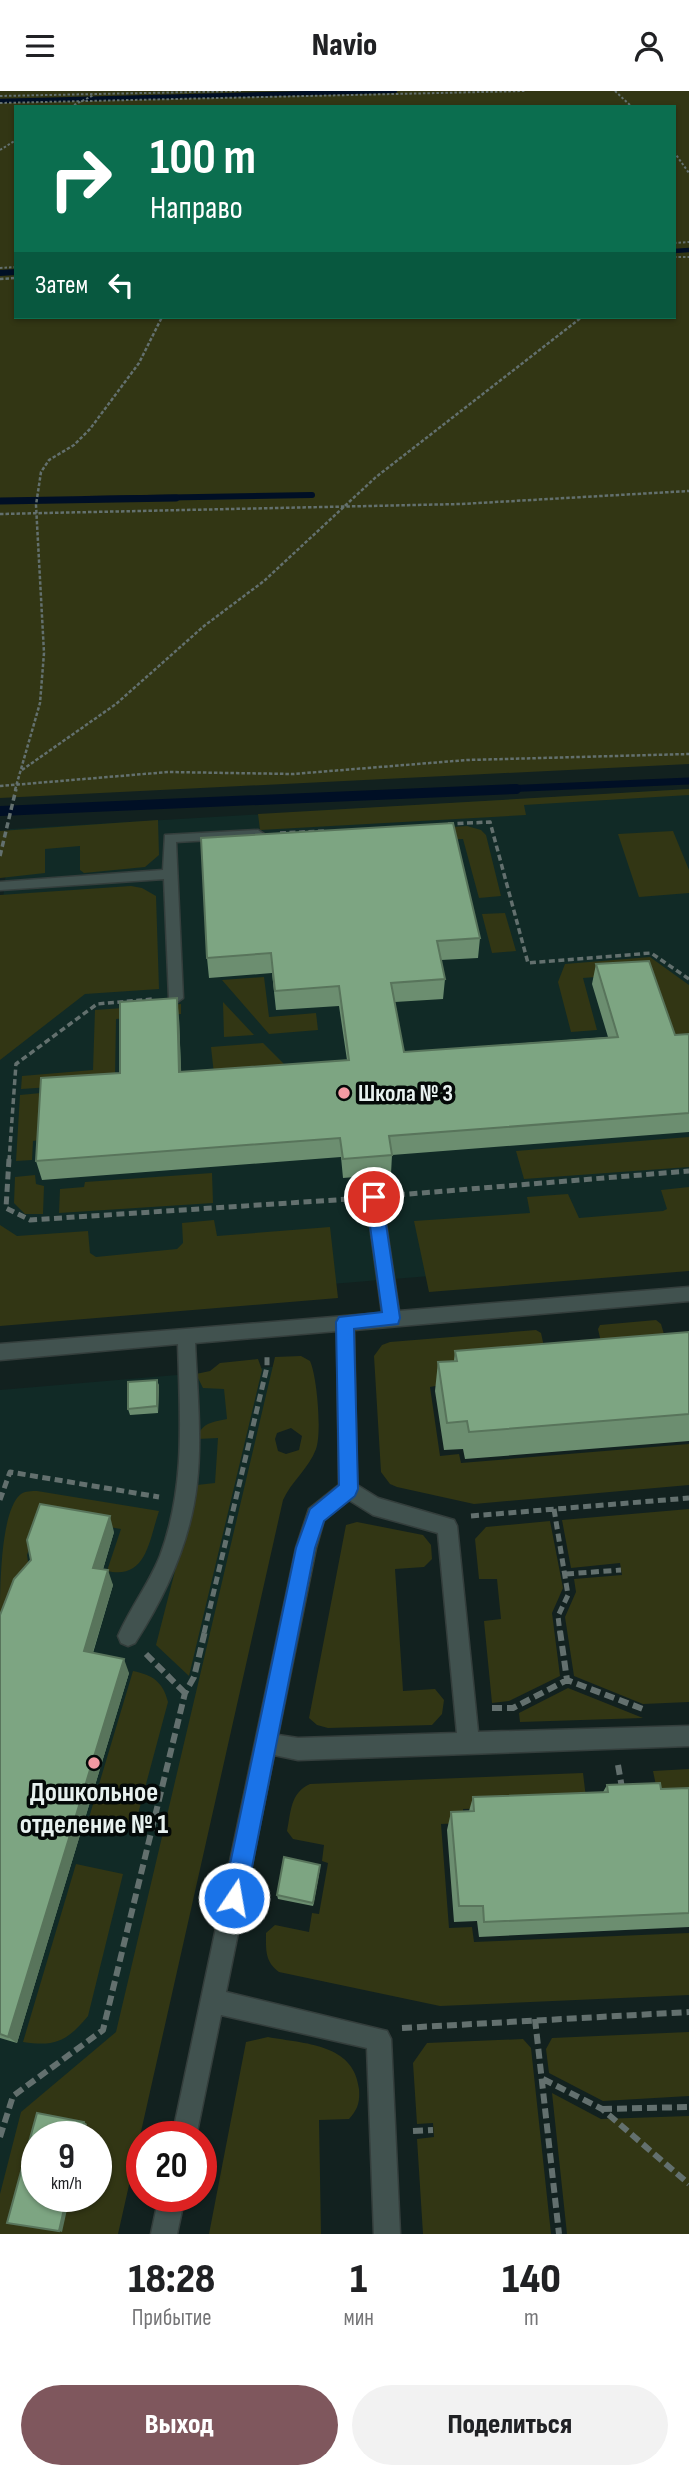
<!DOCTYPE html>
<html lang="ru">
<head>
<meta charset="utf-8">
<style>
  body { margin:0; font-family:"Sofia Sans Condensed",sans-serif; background:#f2f2f2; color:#202124; height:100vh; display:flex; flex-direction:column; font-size:26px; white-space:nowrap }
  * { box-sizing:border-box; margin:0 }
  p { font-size:23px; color:#757577 }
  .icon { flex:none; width:38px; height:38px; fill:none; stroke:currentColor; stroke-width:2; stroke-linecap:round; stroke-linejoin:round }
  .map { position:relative; height:2143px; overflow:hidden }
  .panel { display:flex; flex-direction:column; background:#fff; flex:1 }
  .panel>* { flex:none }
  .top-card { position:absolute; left:14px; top:14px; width:662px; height:214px; border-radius:0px; box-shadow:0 2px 5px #0004; background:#0b6e4f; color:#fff; overflow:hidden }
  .speed { position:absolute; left:21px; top:2030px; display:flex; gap:14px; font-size:35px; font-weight:700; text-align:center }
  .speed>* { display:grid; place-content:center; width:91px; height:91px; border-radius:50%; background:#fff; box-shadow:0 2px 5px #0004; line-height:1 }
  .speed small { font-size:18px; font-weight:400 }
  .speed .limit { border:10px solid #d22; background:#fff; color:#111 }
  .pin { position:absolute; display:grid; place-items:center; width:60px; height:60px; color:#fff; margin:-30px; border:4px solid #fff; border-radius:50%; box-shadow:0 2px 7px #0007 }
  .me { position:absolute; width:77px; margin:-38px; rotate:12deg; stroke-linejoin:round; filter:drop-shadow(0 0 5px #0008) }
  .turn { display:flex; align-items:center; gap:24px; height:147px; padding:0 21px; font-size:32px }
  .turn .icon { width:91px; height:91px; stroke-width:2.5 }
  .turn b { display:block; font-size:49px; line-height:60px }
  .then { display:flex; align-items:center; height:66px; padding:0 21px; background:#0003; gap:14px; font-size:26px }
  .eta { display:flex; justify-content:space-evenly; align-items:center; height:119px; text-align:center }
  .eta b { font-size:42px; font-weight:800; line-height:49px }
  .cta { display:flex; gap:14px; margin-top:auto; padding:14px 21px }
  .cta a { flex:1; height:80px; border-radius:42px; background:#7f575d; color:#fff; font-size:28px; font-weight:800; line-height:80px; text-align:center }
  .cta a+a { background:#f2f2f2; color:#202124 }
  header { display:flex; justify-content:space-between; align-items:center; height:91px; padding:0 21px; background:#fff; font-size:32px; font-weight:800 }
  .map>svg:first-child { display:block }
  .built { fill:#112a26 }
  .green { fill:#323614; fill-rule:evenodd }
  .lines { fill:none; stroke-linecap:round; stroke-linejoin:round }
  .stream-far3 { stroke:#000f25; stroke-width:4.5 }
  .stream-far2 { stroke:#000f25; stroke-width:6 }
  .stream-far1 { stroke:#000f25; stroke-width:7 }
  .stream { stroke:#000f25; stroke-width:10 }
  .lane-casing { stroke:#343e3c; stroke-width:3 }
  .path-far4 { stroke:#63706e; stroke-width:2; stroke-dasharray:2.5 2; stroke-linecap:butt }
  .path-far3 { stroke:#63706e; stroke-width:2.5; stroke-dasharray:3.5 2; stroke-linecap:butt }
  .path-far2 { stroke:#63706e; stroke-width:3.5; stroke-dasharray:6 3.5; stroke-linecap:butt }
  .path-far1 { stroke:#63706e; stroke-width:5; stroke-dasharray:8 4.5; stroke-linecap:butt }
  .path { stroke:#63706e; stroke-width:6; stroke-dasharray:10 5; stroke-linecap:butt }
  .lane { fill:#41524f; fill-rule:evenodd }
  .wall { fill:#6c8e70 }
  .shaded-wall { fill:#58745b }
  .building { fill:#7da582; stroke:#58745b; stroke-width:2 }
  .route { fill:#1a73e8; stroke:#114b97; stroke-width:2 }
  .poi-dot { fill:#f49aa3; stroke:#040908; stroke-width:2.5 }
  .labels { text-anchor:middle; stroke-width:7; stroke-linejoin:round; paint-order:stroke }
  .poi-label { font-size:24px; font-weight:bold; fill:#e7f1ef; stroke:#040908; text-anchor:start }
  .near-poi-label { font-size:28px; font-weight:bold; fill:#e7f1ef; stroke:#040908 }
</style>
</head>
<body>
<header><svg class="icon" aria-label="menu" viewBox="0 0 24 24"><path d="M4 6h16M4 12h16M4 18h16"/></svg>Navio<svg class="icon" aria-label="person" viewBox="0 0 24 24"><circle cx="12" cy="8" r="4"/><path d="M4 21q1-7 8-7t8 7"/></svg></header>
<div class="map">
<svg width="689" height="2143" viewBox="0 0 689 2143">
  <rect width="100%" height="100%" fill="#12211f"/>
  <path class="built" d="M689,698V1164L0,1220V840L10,738Z
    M282,1275L96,2046H37V2105H83L74,2143H0V1299Z"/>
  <path class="green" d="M0,0H689V673L0,707ZM16,16H674V226H16Z
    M689,698V704L524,714L526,724L260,739L258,723Z
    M158,729L159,764L145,776L84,782L80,779V755L45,758V782L0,787V740Z
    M467,735L481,739L486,744L501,805L479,807L463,748L392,752L390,740Z
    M673,740L689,779V802L639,806L618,743Z
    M131,795L142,797L156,805L159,898L85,903L0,969V804Z
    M505,822L516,860L492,862L482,823Z
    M650,866L689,894V958L675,959L647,882L583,887L597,939L571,941L558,891L565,873Z
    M264,886L269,926L316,922L318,939L269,943L222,889Z
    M223,911L254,944L224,946Z
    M181,913V923L116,928L115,985L96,993L21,998L22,985L93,979L95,919Z
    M263,952L289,978L214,983L211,956Z
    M41,1002L39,1049L33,1050L32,1069L16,1070L20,1004Z
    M689,1046V1076L524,1088L516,1060Z
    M212,1082L213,1112L59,1122L60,1098L84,1096L85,1091Z
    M35,1084L36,1093L44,1095L43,1123H25L14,1112L15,1086Z
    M689,1096V1180L429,1201L414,1130L530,1122L527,1106L568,1103L579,1127L663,1120L667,1118L661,1099Z
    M214,1129L217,1145L330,1136L338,1207L0,1235V1134L17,1145L88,1140L90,1162L96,1166L177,1158L183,1152L182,1132Z
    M656,1229L661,1233L671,1267L605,1269L598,1238L600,1234Z
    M536,1239L541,1242L548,1274L430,1296L440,1365L459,1363L461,1372L689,1353V1394L474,1413L397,1396L390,1393L381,1381L374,1265L382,1254L390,1251Z
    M275,1266L301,1265L310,1270C317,1285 322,1342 316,1358C309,1377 291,1391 283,1409L118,2143H0V2103L21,2021L116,1941ZM291,1337L302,1345L299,1359L286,1363L278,1360L275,1348L277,1342ZM41,2024L84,2046H96V2105H70L11,2132Z
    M258,1268L262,1279L189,1585L156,1554L197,1394L215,1392L218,1347L197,1348C201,1331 214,1331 227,1328L224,1298L203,1297L196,1283L210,1280L220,1272Z
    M37,1400L159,1420C149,1449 147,1489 107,1480L121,1438L40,1424L27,1464L30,1484L0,1529C0,1499 0,1419 21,1403C25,1400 32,1400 37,1400Z
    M689,1418V1611L643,1613L574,1585L565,1526L576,1501L574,1488L622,1484L620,1472L571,1477L562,1429Z
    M550,1430L563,1497L552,1522L560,1585L509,1610L492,1612L484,1530L501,1528L497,1488H479L475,1448L486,1436Z
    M357,1431L423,1444L431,1454L432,1468L424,1476L395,1478L403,1600L435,1598L444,1609L442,1623L432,1634L328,1637L317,1634L309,1627L346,1434Z
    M133,1580C153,1584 163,1591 168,1611L134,1738L88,1730Z
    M568,1597L643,1627L520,1631L519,1622Z
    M689,1678V1703L658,1704L653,1680Z
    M583,1682L586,1707L550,1715L463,1718V1732L441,1733L449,1837L472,1836L474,1851L689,1842V1904L440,1915L279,1881C265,1870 266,1860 266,1842L275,1834L309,1841L312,1822L319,1823L328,1772L322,1770L324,1754L293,1748L287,1740C291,1721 290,1702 310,1693Z
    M76,1773L123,1783L88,1925C67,1950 56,1956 23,1951Z
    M689,1941V2005L603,2010L549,1982L546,1958L552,1947Z
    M268,1946C304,1953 354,1952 359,1998C360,2011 358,2018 349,2028L319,2029L321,2143H209L246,1951Z
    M523,1948L531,1957L551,2143H423L417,2048L434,2046L433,2032L417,2033L413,1972L427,1952Z
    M552,2002L601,2028L689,2025V2143H567Z"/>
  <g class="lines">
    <path class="stream-far3" d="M0,10L395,0
      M674,160L689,159"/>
    <path class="stream-far2" d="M0,182L16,181
      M85,408L312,404"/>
    <path class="stream-far1" d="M0,410L176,407
      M476,699L689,690"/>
    <path class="stream" d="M0,720L516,698"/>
    <g class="lane-casing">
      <path id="lane" d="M258,739L264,743L263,746L176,751L183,907L176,912L169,907L164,788L0,799V791L163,779L165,744Z
        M374,1100L380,1101L382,1106L399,1220L689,1196V1210L354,1239L357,1394L378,1407L454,1429L457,1435L478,1641L689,1635V1655L298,1669L274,1664L226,1901L387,1940L391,1948L400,2143H374L367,1957L221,1924L196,2046H172L296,1457L309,1418L339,1394L337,1240L195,1252C197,1299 202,1346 197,1392C191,1449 166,1504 135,1552L128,1555L121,1552L118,1545C130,1517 149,1493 160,1465C186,1395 180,1326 178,1253L0,1269V1253L382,1222L366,1106L368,1101ZM349,1409L373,1424L438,1442L457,1642L298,1647L278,1644L316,1457L324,1429Z
        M159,2105H185L177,2143H151Z"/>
    </g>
    <path class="path-far4" d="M615,0L632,16
      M0,5L242,0
      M0,12L525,0
      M70,16L94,4
      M0,59L16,49
      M674,61L689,82
      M674,152L689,151
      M674,166H689
      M0,177L16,176"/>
    <path class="path-far3" d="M0,188L16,187
      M0,423L461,413L689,400
      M22,679L116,613L204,535L264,490L376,386L582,226
      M0,695L168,681L293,683L467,669L689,663
      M15,699L40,612L44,562L36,414L41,381L49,369L74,354L90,338L139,272L162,226"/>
    <path class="path-far2" d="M448,733L490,731L528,872L651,862L689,888
      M280,742L324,740
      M0,765L16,698
      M9,1070L16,973L97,913L153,908"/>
    <path class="path-far1" d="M9,1068L6,1117L30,1129L350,1108
      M397,1104L689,1080
      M0,1409L10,1381L159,1406
      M554,1418L568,1504L558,1525L560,1542
      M471,1425L689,1407
      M566,1483L621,1479
      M204,1542L267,1276V1264"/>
    <path class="path" d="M560,1540L567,1589L643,1618
      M146,1563L185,1602
      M492,1617H513L567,1589
      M618,1674L622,1697
      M535,1928L559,2143
      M402,1937L689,1921
      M543,1988L602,2018L689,2093
      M602,2018L689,2016
      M413,2040L433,2039
      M0,2046L13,2005L103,1939L185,1602L194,1586L205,1540"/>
    <use href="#lane" class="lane"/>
  </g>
  <path class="wall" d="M480,847L478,867L441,869L445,888L443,908L395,911L404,961L608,946L592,893L596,873L675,944L689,943V1041L392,1064L391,1083L343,1087L341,1066L42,1089L36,1070L120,982L179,927L181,981L347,969L339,915L276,919L272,882L209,887L207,867Z
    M689,1241V1350L465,1368L463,1358L444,1359L435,1300L438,1271L454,1270L455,1260Z
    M157,1289L159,1295L158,1322L130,1324L128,1318Z
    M114,1441L103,1478L113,1494L93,1562L129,1582L17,1952L0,1947V1524Z
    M607,1694L661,1698L689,1697V1836L479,1846L477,1830L454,1831L447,1739L451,1721L469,1720L473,1706L603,1701Z
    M320,1777L313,1815L278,1808L277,1804Z"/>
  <path class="shaded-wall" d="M177,907L179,927L182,1001L179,981Z
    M157,1289L159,1295L158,1322L157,1315Z
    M110,1425L114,1441L99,1492L93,1477Z
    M108,1479L113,1494L89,1574L84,1560Z
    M124,1568L129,1582L17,1952L8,1946Z
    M320,1774V1777L313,1815V1812Z
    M84,2031L87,2033L84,2046H81Z
    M67,2105H70L62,2141L59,2140Z"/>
  <path class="building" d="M453,732L480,847L437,850L445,888L391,892L404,961L618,946L596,873L649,870L675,944L689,943V1022L389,1045L392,1064L343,1068L340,1047L36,1070L41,987L120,982V911L177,907L179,981L349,969L339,895L275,900L271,862L207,867L201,747Z
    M689,1241V1323L469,1341L467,1330L447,1332L438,1271L457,1270L455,1260Z
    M157,1289V1315L128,1318V1291Z
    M40,1413L110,1425L93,1477L108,1479L84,1560L124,1568L8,1946L0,1943V1524L14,1488L31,1469L27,1449Z
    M660,1692L661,1698L689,1697V1822L484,1831L483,1815H459L451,1721L474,1720L473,1706L608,1701L607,1694Z
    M284,1766L320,1774L313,1812L277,1804Z
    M37,2022L84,2031L81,2046H37V2105H67L59,2140L7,2132Z"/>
  <path class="route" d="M374,1100L382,1106L400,1227L398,1233L354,1238L358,1398L355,1405L324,1430L315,1457L246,1807L242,1815L234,1818L226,1815L223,1807L296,1457L310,1418L339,1394L336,1231L339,1226L382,1221L366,1106Z"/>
  <g class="poi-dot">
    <circle cx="344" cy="1002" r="7"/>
    <circle cx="94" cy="1672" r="7"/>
  </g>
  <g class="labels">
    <g class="poi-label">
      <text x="358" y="1010">Школа № 3</text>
    </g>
    <g class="near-poi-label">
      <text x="94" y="1710">Дошкольное<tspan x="94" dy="32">отделение № 1</tspan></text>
    </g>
  </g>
</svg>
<div class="speed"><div>9<small>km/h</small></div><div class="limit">20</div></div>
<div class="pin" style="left:374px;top:1106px;background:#d93025"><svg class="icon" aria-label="arrive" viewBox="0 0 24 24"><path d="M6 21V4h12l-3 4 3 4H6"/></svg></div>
<svg class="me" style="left:234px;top:1807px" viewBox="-20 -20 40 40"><circle r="17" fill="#1a73e8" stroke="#fff" stroke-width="3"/><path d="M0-11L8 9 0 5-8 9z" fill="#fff"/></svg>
<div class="top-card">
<div class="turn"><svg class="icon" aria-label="right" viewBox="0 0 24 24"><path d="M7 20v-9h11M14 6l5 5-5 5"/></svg><div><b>100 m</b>Направо</div></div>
<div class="then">Затем<svg class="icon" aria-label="left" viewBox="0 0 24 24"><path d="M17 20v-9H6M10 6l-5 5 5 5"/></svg></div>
</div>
</div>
<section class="panel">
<div class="eta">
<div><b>18:28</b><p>Прибытие</p></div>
<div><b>1</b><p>мин</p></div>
<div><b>140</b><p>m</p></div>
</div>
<div class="cta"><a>Выход</a><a>Поделиться</a></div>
</section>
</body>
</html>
